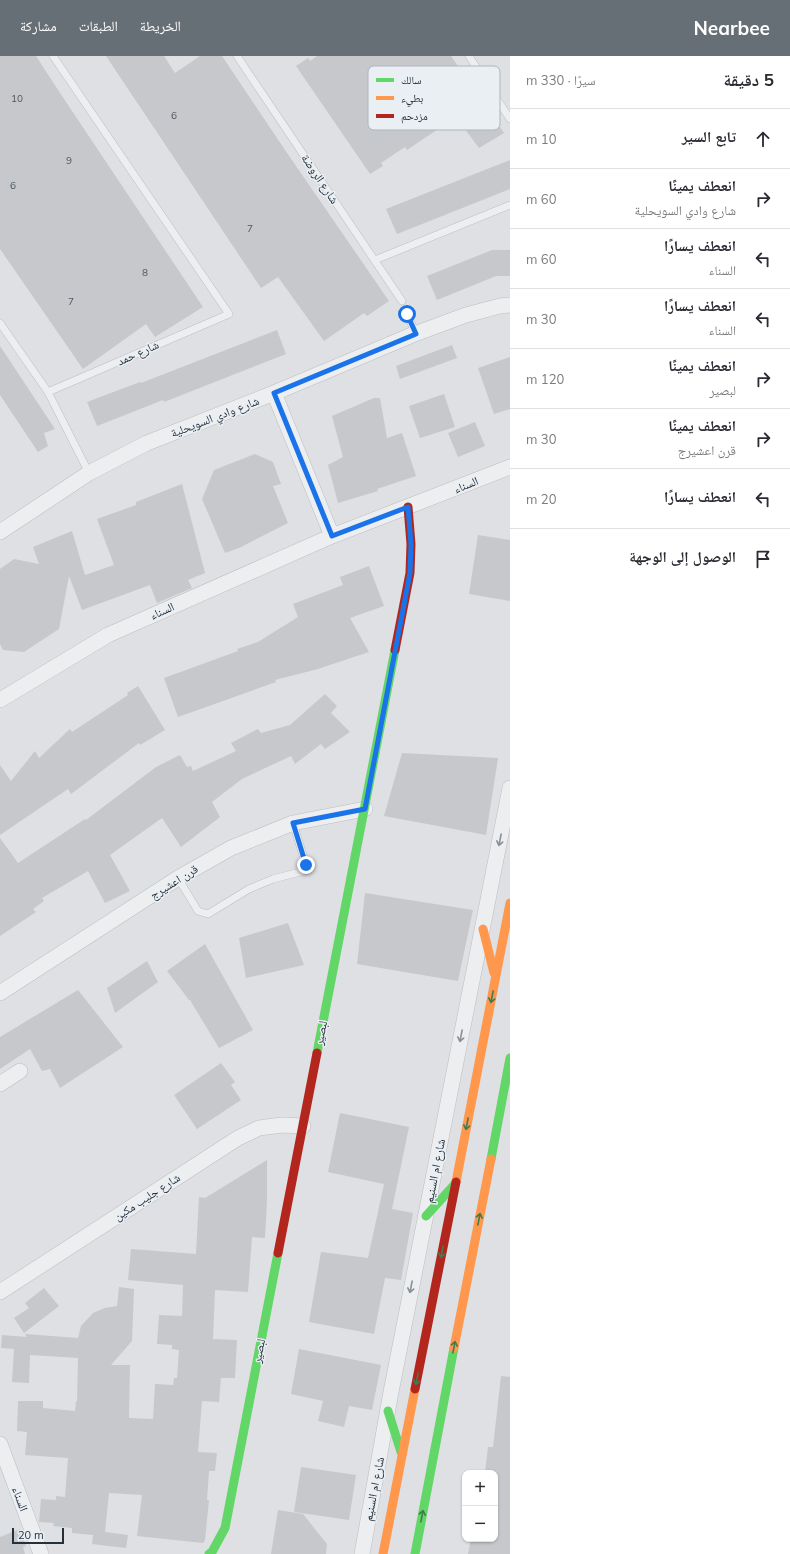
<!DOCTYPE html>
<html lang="ar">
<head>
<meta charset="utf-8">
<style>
  body { margin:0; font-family:Mulish,"Noto Naskh Arabic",sans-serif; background:#f2f2f3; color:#2b2b33; direction:rtl }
  .controls { position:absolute; right:12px; bottom:12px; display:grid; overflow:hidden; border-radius:8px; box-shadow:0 1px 3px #0004 }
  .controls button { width:36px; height:36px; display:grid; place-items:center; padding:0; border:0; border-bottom:1px solid #e1e1e2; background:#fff; color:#2b2b33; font:20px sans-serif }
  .scale { position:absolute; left:12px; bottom:10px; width:52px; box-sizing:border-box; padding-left:4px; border:2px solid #25303b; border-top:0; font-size:11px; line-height:14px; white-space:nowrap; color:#25303b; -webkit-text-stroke:3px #eaeff4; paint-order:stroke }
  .stop { position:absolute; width:12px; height:12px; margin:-9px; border:3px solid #1a73e8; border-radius:50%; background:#fff }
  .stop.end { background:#1a73e8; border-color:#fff; box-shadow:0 1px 4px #0008 }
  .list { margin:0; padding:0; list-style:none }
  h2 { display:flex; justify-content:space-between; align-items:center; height:52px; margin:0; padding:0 16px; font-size:17px }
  h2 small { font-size:13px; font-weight:400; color:#7c7c81 }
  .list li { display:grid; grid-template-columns:26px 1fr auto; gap:12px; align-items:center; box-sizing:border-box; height:60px; padding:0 16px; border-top:1px solid #e1e1e2 }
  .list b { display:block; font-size:15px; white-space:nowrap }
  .list p { margin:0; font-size:13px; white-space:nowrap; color:#7c7c81 }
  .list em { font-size:13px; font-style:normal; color:#7c7c81 }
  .icon { flex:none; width:22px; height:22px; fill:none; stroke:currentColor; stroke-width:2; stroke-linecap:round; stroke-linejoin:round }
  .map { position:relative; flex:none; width:510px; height:1498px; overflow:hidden; direction:ltr }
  header { display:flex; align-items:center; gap:24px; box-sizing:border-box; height:56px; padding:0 20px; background:#666e76; color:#fff }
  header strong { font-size:19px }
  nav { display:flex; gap:22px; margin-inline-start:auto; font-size:14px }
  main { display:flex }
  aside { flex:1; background:#fff }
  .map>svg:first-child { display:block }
  .building { fill:#c6c8cb }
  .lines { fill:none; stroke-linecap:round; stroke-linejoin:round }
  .lane-casing { stroke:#bcbec1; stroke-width:8 }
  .street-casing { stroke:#bcbec1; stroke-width:16 }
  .lane { stroke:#edeef0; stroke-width:7 }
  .street { stroke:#edeef0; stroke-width:15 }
  .fast { stroke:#63d668; stroke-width:9 }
  .slow { stroke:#ff974d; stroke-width:9 }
  .jam { stroke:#b3261e; stroke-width:9 }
  .oneway { stroke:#898f96 }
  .oneway2 { stroke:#417b4f }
  .route { stroke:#1a73e8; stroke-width:5 }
  .labels { text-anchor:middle; stroke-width:3; stroke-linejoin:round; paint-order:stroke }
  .number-label { font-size:10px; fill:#4e5760 }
  .street-label { font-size:12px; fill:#25303b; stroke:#eaeff4 }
  .key { fill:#eaeff4; stroke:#afb6bc; stroke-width:1 }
  .key-label { font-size:11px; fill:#25303b }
</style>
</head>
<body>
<header>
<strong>Nearbee</strong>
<nav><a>الخريطة</a><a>الطبقات</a><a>مشاركة</a></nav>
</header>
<main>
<aside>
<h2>5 دقيقة<small>سيرًا · 330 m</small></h2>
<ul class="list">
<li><svg class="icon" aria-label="ahead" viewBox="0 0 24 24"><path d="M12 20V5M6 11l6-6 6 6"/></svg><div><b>تابع السير</b></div><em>10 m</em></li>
<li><svg class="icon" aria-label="right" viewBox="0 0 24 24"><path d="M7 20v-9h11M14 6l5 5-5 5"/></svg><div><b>انعطف يمينًا</b><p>شارع وادي السويحلية</p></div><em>60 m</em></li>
<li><svg class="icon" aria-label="left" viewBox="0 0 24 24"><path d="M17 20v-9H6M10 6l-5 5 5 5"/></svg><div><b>انعطف يسارًا</b><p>السناء</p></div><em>60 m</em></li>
<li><svg class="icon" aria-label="left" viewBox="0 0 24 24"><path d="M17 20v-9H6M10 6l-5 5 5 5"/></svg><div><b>انعطف يسارًا</b><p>السناء</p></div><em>30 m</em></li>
<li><svg class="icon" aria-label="right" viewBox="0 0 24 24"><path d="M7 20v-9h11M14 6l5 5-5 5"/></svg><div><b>انعطف يمينًا</b><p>لبصير</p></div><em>120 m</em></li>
<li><svg class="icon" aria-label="right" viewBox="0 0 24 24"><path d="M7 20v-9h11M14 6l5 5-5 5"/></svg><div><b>انعطف يمينًا</b><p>قرن اعشيرج</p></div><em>30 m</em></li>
<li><svg class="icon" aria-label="left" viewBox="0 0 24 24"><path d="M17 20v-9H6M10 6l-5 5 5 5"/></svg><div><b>انعطف يسارًا</b></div><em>20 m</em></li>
<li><svg class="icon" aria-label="arrive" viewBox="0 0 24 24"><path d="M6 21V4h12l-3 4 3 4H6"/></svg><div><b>الوصول إلى الوجهة</b></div></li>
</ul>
</aside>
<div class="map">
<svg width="510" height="1498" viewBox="0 0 510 1498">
  <rect width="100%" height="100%" fill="#dee0e3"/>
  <path class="building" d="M0,0H36L60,37L203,251L155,281L146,268L83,313L0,193Z
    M106,0H164L175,17L200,0H222L285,94L389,245L367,260L364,257L324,285L278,221L261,232Z
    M317,0H451L504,77L479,92L456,61L407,94L405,91L381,107L383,110L370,118L296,10L308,2L310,5Z
    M510,104V133L397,178L386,153Z
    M492,194H510V220H496L437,244L427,220Z
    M277,274L286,298L164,346L163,344L97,370L87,346L140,326L141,327Z
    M452,289L457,302L400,323L396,310Z
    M0,290L55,373L44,377L48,390L38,396L0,339Z
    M510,301V353L494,358L478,312Z
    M444,338L455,371L420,382L409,350Z
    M374,342H380L387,382L402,377L416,420L377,433L378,435L338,447L328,409L343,401L332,360Z
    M475,366L485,390L458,401L448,377Z
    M255,398L273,406L281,428L273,430L288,467L239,492L225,497L202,443L214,414Z
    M182,428L205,517L188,524L192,532L157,547L150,529L82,554L69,520L59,573L24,596L3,594L0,588V513L14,503L39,508L33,491L72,475L85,519L114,509L97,463L136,449V446Z
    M478,479L510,484V545L469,538Z
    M369,510L384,550L350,562L369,596L318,613L275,624L276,626L178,661L164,622L238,595L237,593L258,586L298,561L293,548L343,529L340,521Z
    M138,630L165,674L140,689L139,687L71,738L68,733L0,779V709L11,725L35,695L39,702L70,673L72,676L128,639L127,637Z
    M325,638L337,650L331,657L350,676L325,693L321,688L295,708L291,700L242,723L212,746L220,761L181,791L162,762L110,799L130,835L105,847L88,815L42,842L44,845L33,853L36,856L0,880V782L18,807L85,763L86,764L156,711L180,699L187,711L191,710L193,715L236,695L231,687L258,673L261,677L290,669Z
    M402,697L498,702L486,779L384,760Z
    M365,837L473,854L458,925L357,908Z
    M288,867L304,909L246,922L239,882Z
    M205,888L253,974L219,992L190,944H189L167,915Z
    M147,905L158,926L115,957L107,932Z
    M78,934L123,991L60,1032L50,1013L42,1015L30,993L0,1013V981Z
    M221,1007L235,1026L231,1029L241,1044L197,1073L174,1039Z
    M340,1057L409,1071L392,1153L413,1157L401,1224L385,1222L374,1278L309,1266L321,1196L368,1202L384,1128L328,1116Z
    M267,1104V1145L265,1182L252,1181L248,1236L215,1234L213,1283L237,1284L235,1322H221L219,1346L202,1345L198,1396L217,1397L215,1415H209L207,1444H209L205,1484L203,1487L137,1480L142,1439L109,1437L105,1476L128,1479L126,1492L92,1488L93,1479L72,1477V1472L53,1470L54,1467L39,1466L41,1443L56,1444V1440L65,1441L68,1402L25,1399L27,1376L17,1375L18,1345H43V1352L75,1355L76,1345L77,1346L78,1302L30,1299L29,1327L12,1326L14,1293L1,1292L2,1279L27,1281L25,1278L78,1282L81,1270L93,1257L105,1252L117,1250L119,1231L134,1233L132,1285L111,1309H130L129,1362L153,1363L155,1328L173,1329L174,1322H177L179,1294L172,1293V1289L157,1288L159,1259L182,1260L183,1229L128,1224L131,1193L196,1198L199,1141L205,1142Z
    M44,1232L59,1250L24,1277L14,1262L29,1252L25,1247Z
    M299,1293L381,1309L372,1354L349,1350L344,1371L318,1365L323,1345L291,1338Z
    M501,1320L510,1321V1498H468L471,1483H495V1417H485L488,1391H493Z
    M301,1411L356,1419L349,1464L294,1456Z
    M278,1454L303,1458L327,1488L326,1498H271Z
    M20,1473L26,1490L23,1491L25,1498H0V1481Z"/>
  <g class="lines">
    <defs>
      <path id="lane" d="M237,0L402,245
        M469,0L510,63
        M375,204L510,149
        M407,258L416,278
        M0,267L48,336L89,417
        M48,336L229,258L53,0
        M178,822L198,855L208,858L249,833L273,823L304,815L306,809L293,767"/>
      <path id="street" d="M274,337L332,480
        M0,476L89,417L147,387L274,337L412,279L466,259L500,250L510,249
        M0,644L108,579L332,480L510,411
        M0,937L178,822L231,792L293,767L365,753
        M0,1028L20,1015
        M0,1236L238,1082L259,1072L282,1069L303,1070
        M0,1388L41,1498
        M362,1498L391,1336L510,732"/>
    </defs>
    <use href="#lane" class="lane-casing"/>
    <use href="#street" class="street-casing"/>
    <use href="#lane" class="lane"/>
    <use href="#street" class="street"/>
    <path class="fast" d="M317,997L395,594
      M491,1103L510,1002
      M426,1160L455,1128
      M388,1355L401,1396
      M209,1498L212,1496L225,1472L278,1197
      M415,1498L454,1292"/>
    <path class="slow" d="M483,873L494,917
      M456,1126L510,847
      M454,1292L491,1103
      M383,1498L415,1333"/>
    <path class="jam" d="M395,594L410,517L411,488L408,451
      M278,1197L317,997
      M415,1333L456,1126"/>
  </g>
  <defs><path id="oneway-shaft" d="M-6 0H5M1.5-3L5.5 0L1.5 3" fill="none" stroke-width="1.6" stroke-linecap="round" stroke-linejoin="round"/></defs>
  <g class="oneway">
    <use href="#oneway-shaft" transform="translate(500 784) rotate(101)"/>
    <use href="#oneway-shaft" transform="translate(461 980) rotate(101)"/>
    <use href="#oneway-shaft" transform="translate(411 1231) rotate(101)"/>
  </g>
  <g class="oneway2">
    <use href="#oneway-shaft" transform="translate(492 941) rotate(101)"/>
    <use href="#oneway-shaft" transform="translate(467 1068) rotate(101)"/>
    <use href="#oneway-shaft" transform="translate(479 1163) rotate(-79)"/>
    <use href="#oneway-shaft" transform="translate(442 1196) rotate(101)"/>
    <use href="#oneway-shaft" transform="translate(454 1291) rotate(-79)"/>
    <use href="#oneway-shaft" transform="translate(417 1323) rotate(101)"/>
    <use href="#oneway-shaft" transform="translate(422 1460) rotate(-79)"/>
  </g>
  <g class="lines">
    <path class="route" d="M306,809L293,767L365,753L410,517L411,488L408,451L332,480L274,337L416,278L407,258"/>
  </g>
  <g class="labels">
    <g class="number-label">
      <text x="17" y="46">10</text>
      <text x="174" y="63">6</text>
      <text x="69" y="108">9</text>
      <text x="13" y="133">6</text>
      <text x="250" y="176">7</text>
      <text x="145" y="220">8</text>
      <text x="71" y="249">7</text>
    </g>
    <g class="street-label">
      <text transform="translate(320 123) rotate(56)" y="4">شارع الروضة</text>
      <text transform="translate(138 297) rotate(-24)" y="4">شارع حمد</text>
      <text transform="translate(215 361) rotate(-21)" y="4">شارع وادي السويحلية</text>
      <text transform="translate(466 429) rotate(-22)" y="4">السناء</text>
      <text transform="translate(162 555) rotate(-24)" y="4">السناء</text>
      <text transform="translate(174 826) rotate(-32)" y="4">قرن اعشيرج</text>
      <text transform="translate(321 977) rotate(-79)" y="4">لبصير</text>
      <text transform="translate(435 1115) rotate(-79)" y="4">شارع ام السنيم</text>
      <text transform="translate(147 1141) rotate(-33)" y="4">شارع جليب مكين</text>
      <text transform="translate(259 1295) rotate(-79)" y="4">لبصير</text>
      <text transform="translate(374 1433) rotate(-79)" y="4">شارع ام السنيم</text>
      <text transform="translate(20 1443) rotate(70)" y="4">السناء</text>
    </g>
  </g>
  <rect x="368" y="10" width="132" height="64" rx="6" class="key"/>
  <rect x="376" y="22" width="18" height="4" fill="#63d668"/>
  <rect x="376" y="40" width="18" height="4" fill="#ff974d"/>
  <rect x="376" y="58" width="18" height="4" fill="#b3261e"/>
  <g class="key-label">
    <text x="401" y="28">سالك</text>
    <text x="401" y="46">بطيء</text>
    <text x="401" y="64">مزدحم</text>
  </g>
</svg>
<div class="controls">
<button>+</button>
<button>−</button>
</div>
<div class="scale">20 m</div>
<div class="stop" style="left:407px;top:258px"></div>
<div class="stop end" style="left:306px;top:809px"></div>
</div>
</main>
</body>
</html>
